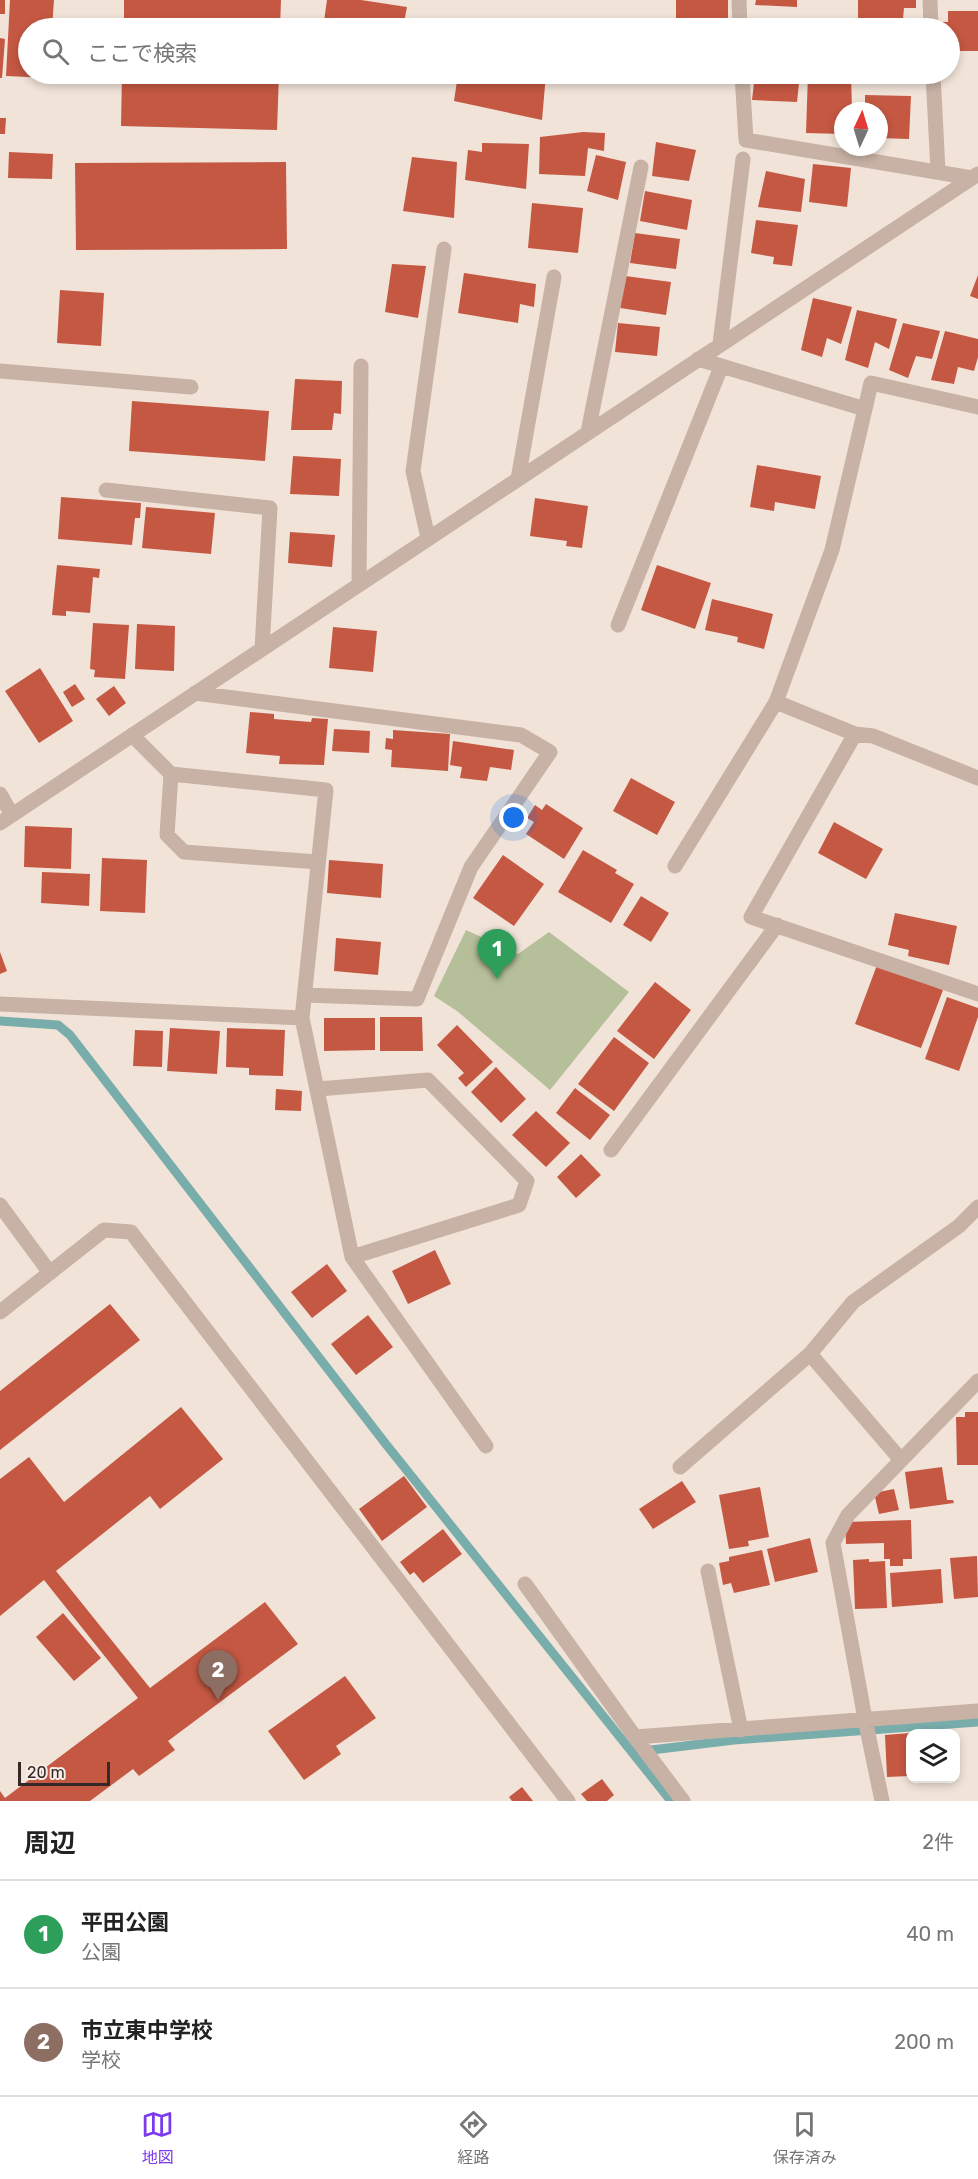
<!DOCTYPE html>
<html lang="ja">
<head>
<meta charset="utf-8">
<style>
  body { margin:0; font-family:Rubik,"Noto Sans JP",sans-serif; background:#f2f2f2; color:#222 }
  .controls { position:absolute; right:18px; bottom:18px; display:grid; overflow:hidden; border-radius:12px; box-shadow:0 3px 9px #0003 }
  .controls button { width:54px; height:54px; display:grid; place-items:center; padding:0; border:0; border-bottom:2px solid #e0e0e0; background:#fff; color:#222; font:30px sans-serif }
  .compass { position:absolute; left:834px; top:102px; width:54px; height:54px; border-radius:50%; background:#fff; box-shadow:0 3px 9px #0003; rotate:4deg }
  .scale { position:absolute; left:18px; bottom:15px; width:92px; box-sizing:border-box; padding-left:6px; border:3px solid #342926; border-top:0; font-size:16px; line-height:21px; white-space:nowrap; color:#342926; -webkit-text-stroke:4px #f9eee5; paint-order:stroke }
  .you { position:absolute; left:514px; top:818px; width:21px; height:21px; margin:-15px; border:4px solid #fff; border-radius:50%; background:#1a73e8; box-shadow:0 0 0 9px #1a73e833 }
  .badge { display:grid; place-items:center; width:39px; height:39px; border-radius:50%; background:#7c3aed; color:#fff; font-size:20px; font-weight:700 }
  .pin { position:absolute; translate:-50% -50px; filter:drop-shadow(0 2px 3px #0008) }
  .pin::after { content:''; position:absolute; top:32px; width:21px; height:18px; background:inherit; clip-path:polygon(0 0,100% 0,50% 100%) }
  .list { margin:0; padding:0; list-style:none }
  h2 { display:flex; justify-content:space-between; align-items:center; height:78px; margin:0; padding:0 24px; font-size:26px }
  h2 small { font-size:20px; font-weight:400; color:#767676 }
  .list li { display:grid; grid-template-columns:39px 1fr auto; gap:18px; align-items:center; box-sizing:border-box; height:108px; padding:0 24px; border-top:2px solid #e0e0e0 }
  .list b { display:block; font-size:22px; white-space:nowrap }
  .list p { margin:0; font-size:20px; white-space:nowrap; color:#767676 }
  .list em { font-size:20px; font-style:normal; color:#767676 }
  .icon { flex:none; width:33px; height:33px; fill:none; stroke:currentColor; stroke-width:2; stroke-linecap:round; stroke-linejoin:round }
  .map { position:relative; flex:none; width:978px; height:1801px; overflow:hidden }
  .search { position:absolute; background:#fff; box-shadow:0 3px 9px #0003; left:18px; right:18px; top:18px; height:66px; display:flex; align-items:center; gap:15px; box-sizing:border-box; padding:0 21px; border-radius:33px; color:#767676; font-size:22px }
  .sheet { height:294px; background:#fff }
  nav { display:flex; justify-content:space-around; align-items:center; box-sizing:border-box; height:84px; border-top:2px solid #e0e0e0; background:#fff; font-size:16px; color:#767676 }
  nav a { display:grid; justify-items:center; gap:3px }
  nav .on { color:#7c3aed }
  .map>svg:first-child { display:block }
  .green { fill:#b5bf99 }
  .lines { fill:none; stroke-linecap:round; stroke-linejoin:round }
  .stream { stroke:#78adab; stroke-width:9 }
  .building { fill:#c45843 }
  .minor { stroke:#c8b2a5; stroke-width:15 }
</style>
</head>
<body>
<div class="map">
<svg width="978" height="1801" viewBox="0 0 978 1801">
  <rect width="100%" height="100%" fill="#f1e3d8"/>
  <path class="green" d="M466,930L518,954L549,932L629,992L550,1090L457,1011L434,996Z"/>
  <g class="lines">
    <path class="stream" d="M0,1021L58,1025L70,1035L385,1443L671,1801
      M643,1751L734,1740L978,1722"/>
  </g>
  <path class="building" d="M0,0H5V14H0Z
    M10,0H54L52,28H28V74H50V78L6,76Z
    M124,0H281L280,28H124Z
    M327,0H361L407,7L403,28H323Z
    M676,0H728V28H676Z
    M756,0H797V7L755,5Z
    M858,0H916V8H904L903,19L858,18Z
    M948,11H978V51H950V28H940V22H948Z
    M0,38L5,39L2,78H0Z
    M122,74H279L277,130L121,126Z
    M458,74H546L542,120L454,101Z
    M755,74H800L797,102L752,100Z
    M808,74H851L852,111H843V134L806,133Z
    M865,95L911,96L909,139L879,138V111H865Z
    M0,118H6L5,134H0Z
    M583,132L605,133L604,151L588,148L585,176L539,174L540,137Z
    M656,142L696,150L689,181L652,176Z
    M482,143L529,144L526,189L465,180L468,150L482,152Z
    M9,152L53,154L52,179L8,178Z
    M596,155L626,162L618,200L587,191Z
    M412,157L457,162L454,218L403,211Z
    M286,162L287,249L76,250L75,163Z
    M813,164L851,168L847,207L809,202Z
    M766,171L805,179L801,212L758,207Z
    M645,191L692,200L687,230L640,221Z
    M532,203L583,208L578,253L528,248Z
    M756,220L798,225L792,266L773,264L774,257L751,253Z
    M635,233L680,239L676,269L630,263Z
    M392,264L426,266L418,318L385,312Z
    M464,273L536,284L534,307L520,304L518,323L458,313Z
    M978,275V299L970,296Z
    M625,276L671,282L666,315L620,308Z
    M60,290L104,293L101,346L57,343Z
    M813,298L852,307L841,344L827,338L822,357L801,350Z
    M857,310L897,319L889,349L875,342L868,368L845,360Z
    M618,323L660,327L657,356L615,352Z
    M903,323L940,331L932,359L916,356L908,378L889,370Z
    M945,331L978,339V357L974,371L958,367L954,384L931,380Z
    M295,379L342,381L341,414L334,413L332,430H291Z
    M132,401L269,411L265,461L129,451Z
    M293,456L341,459L339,496L290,494Z
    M757,465L821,476L815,509L775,502L774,511L750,507Z
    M61,497L141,503L140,518H135L132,545L58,539Z
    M535,498L588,506L582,548L566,546L567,541L530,536Z
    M146,507L215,513L211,554L142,548Z
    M290,532L335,535L332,567L288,563Z
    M57,565L100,569L99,578L93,577L90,613L66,611V616L52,615Z
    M657,565L711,583L695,629L641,610Z
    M712,599L773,614L764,649L737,642L738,637L705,630Z
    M93,623L129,625L125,679L94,677L95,670L90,669Z
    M137,624L175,626L174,671L135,669Z
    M333,627L377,631L373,672L329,668Z
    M40,668L73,721L39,743L5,691Z
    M75,684L85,699L72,707L63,692Z
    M114,686L126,703L109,716L96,699Z
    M250,712L274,714V719L311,722L312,718L328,719L324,765L279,764L280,756L246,753Z
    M334,729L370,731L369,753L332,751Z
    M393,730L450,734L448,771L391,767L392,750L385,749L386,738L393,739Z
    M453,741L514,750L511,770L490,767L487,781L460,778L462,767L450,765Z
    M631,778L675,802L657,835L613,811Z
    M546,804L583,828L564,859L526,834L534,822L527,818L535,805L542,810Z
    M834,822L883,849L866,879L818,853Z
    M25,826L72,828L71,869L24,867Z
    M583,850L617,870L615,873L634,884L611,923L558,892Z
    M503,855L544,884L514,926L473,898Z
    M102,858L147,860L145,913L100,911Z
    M329,860L383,864L381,898L327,893Z
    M42,872L90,874L89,906L41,903Z
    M641,896L669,913L651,942L623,925Z
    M895,913L957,926L949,965L908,956L909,950L888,945Z
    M336,938L381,942L378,975L334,971Z
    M0,952L7,971L0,974Z
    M877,965L943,990L921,1048L855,1024Z
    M655,982L691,1010L654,1059L617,1031Z
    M947,997L978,1008V1017L959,1071L925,1059Z
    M380,1017H422L423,1051H380Z
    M324,1018H375V1050L324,1051Z
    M457,1025L493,1062L466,1087L458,1078L464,1073L437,1045Z
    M170,1028L220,1031L217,1074L167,1071Z
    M227,1028L285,1030L283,1076L249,1075V1068L226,1067Z
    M135,1030L163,1031L162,1067L133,1066Z
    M614,1037L649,1063L614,1111L578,1084Z
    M496,1067L526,1099L501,1123L471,1092Z
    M575,1088L610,1115L590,1140L556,1113Z
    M276,1089L302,1091L301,1111L275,1110Z
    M536,1111L570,1143L546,1167L512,1135Z
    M581,1154L601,1175L576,1198L557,1177Z
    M435,1250L451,1284L408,1304L392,1271Z
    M327,1264L347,1291L312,1318L291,1292Z
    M110,1304L140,1340L0,1450V1391Z
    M368,1315L393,1347L356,1375L331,1344Z
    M181,1407L223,1459L160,1509L150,1496L56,1571L150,1688L265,1602L298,1644L168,1741L175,1750L139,1776L133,1769L90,1801H0V1791L5,1798L138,1698L44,1580L0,1616V1479L29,1457L64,1502Z
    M965,1412H978V1465H957L956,1417H965Z
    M942,1467L947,1500H953L954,1503L910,1509L905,1472Z
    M404,1476L427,1507L382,1541L359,1509Z
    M682,1481L696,1502L653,1529L639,1509Z
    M760,1487L769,1537L748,1541L749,1546L729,1549L719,1495Z
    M894,1489L899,1510L879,1514L874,1493Z
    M911,1520L912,1559H903V1566H890V1559H884V1543L846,1544L845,1522Z
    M443,1529L462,1554L423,1583L414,1572L410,1575L400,1562Z
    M810,1538L818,1572L775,1582L767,1549Z
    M762,1550L770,1585L734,1593L731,1583L723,1585L719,1563L729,1561V1557Z
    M977,1556L978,1597L954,1599L950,1558Z
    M869,1559V1562L885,1561L887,1608L855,1609L853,1560Z
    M941,1569L943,1603L892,1607L890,1573Z
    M63,1613L101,1658L74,1681L36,1637Z
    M345,1676L376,1718L336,1746L341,1754L304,1780L268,1731Z
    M910,1733V1776L887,1777L885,1735Z
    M602,1779L614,1795L607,1801H587L581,1794Z
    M522,1787L533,1801H512L509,1797Z"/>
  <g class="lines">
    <path class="minor" d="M739,0L740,28
      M930,0L931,28
      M742,74L746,140L972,178
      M933,74L938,171
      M720,344L743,159
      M698,359L865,409L832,550L776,702L855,734L751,917L978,994
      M0,371L191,387
      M865,409L871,383L978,407
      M588,432L641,167
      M518,479L554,277
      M106,490L270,508L262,649
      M428,538L413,471L444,249
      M359,585L361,366
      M618,625L721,367
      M195,693L521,735L550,752L471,867L417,999L305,995
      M855,734L873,736L978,778
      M132,735L171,774L326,790L302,1018L352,1257L486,1446
      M171,774L167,835L184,852L318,862
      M0,794L12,815
      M0,823L978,174
      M675,866L776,702
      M0,1004L302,1018
      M318,1089L428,1080L527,1181L519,1205L352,1257
      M611,1150L777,925
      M0,1205L50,1273
      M0,1312L104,1230L131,1232L568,1801
      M810,1354L901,1460
      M680,1467L810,1354L853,1302L959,1226L978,1207
      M708,1571L741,1730
      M525,1584L635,1737L978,1711
      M635,1737L683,1801
      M882,1801L865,1719L833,1543L848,1515L978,1381"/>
  </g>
</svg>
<div class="controls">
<button><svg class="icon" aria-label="layers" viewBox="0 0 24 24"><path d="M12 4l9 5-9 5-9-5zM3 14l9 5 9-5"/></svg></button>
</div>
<svg class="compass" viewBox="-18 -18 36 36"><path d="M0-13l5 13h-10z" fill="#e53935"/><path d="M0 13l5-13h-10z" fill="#767676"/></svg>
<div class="scale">20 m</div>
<div class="you"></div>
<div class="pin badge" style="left:497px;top:979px;background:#2e9e5b">1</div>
<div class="pin badge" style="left:218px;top:1700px;background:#8d6e63">2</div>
<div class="search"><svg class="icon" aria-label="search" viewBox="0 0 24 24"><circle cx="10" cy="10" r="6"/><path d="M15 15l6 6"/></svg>ここで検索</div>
</div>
<section class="sheet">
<h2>周辺<small>2件</small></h2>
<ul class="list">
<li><span class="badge" style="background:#2e9e5b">1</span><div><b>平田公園</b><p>公園</p></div><em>40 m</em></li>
<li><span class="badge" style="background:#8d6e63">2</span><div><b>市立東中学校</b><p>学校</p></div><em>200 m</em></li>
</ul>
</section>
<nav>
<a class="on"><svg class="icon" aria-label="map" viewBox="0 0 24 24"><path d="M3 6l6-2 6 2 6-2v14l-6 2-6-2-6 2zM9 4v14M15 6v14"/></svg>地図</a>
<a><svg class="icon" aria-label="directions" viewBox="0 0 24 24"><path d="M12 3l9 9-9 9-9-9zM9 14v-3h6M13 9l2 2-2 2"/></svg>経路</a>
<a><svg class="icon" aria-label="saved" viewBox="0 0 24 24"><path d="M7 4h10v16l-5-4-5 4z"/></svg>保存済み</a>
</nav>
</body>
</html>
